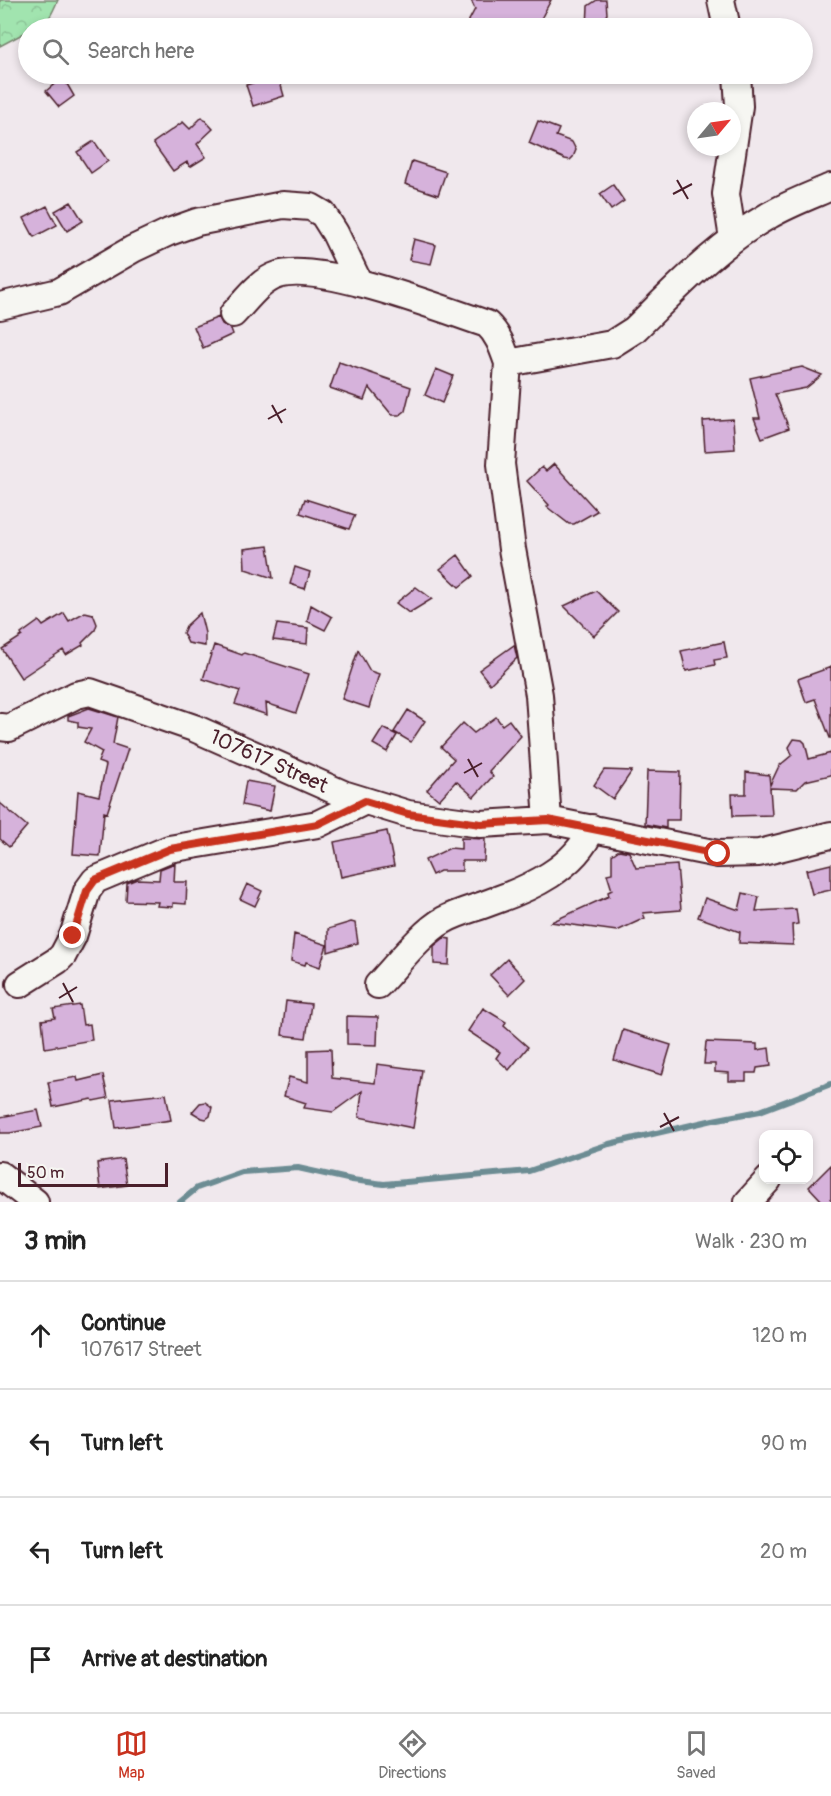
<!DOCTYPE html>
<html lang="en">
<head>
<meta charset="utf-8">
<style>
  body { margin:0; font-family:Pangolin,sans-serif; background:#f2f2f2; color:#222 }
  .controls { position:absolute; right:18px; bottom:18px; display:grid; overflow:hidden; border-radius:12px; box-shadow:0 3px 9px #0003 }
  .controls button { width:54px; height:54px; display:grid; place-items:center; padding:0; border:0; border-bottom:2px solid #e0e0e0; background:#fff; color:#222; font:30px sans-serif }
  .compass { position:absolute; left:687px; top:102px; width:54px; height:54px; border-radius:50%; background:#fff; box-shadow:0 3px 9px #0003; rotate:61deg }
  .scale { position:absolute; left:18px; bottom:15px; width:150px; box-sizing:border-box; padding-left:6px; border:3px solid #4a1f2b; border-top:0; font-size:16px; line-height:21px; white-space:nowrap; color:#4a1f2b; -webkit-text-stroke:4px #f6f6f2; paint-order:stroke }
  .stop { position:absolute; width:18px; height:18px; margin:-14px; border:4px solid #c8321e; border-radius:50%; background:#fff }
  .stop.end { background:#c8321e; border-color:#fff; box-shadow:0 2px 6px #0008 }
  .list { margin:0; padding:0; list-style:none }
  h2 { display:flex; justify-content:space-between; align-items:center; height:78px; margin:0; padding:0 24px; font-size:26px }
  h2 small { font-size:20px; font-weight:400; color:#767676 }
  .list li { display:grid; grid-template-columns:39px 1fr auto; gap:18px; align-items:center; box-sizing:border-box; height:108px; padding:0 24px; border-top:2px solid #e0e0e0 }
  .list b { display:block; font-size:22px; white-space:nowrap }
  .list p { margin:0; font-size:20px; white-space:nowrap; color:#767676 }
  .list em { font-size:20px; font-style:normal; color:#767676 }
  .icon { flex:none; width:33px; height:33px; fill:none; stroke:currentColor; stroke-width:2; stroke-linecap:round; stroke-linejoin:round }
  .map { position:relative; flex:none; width:831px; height:1202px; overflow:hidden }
  .search { position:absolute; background:#fff; box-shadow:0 3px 9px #0003; left:18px; right:18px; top:18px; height:66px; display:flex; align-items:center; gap:15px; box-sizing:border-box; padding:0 21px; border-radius:33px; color:#767676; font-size:22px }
  .sheet { height:510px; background:#fff }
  nav { display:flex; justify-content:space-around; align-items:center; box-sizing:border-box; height:84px; border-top:2px solid #e0e0e0; background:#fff; font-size:16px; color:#767676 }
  nav a { display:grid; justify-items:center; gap:3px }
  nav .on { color:#c8321e }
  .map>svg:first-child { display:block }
  .forest { fill:url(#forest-crowns); stroke:#76826d; stroke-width:1.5 }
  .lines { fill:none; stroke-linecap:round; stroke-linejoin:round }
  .stream { stroke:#6c8c93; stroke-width:6 }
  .building { fill:#d6b2db; stroke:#4a1f2b; stroke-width:1.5 }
  .minor-casing { stroke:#4a1f2b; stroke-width:30 }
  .minor { stroke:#f6f6f2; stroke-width:26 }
  .route { stroke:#c8321e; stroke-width:8 }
  .ticks { fill:none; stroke:#4a1f2b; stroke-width:2 }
  .labels { text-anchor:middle; stroke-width:6; stroke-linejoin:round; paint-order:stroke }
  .street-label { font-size:21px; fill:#4a1f2b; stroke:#f6f6f2 }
</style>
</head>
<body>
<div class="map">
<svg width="831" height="1202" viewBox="0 0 831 1202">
  <defs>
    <pattern id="forest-crowns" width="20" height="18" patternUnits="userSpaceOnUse" patternTransform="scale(1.5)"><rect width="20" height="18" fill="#a1e4af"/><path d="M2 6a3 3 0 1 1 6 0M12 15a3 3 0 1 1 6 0" fill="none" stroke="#8cc397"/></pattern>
  </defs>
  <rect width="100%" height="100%" fill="#f0e8ed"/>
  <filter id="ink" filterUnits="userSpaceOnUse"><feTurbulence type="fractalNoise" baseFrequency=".0167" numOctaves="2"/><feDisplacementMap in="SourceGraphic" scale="12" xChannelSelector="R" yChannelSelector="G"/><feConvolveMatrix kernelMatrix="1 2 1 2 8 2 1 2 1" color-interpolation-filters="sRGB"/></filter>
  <g filter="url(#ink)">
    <path class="forest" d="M0,0H58C51,15 48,28 28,28V31L0,46Z"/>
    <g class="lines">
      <path class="stream" d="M180,1202L197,1188L242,1172L298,1168L352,1180L384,1184L529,1171L609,1144L713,1120L760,1111L831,1084"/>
    </g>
    <path class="building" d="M471,0H551L536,28H465L475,9Z
      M597,0H606L607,14L598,28H587L588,6Z
      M278,75L284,96L253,106L246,85Z
      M63,77L74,96L59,107L46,91Z
      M202,117L213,129L197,144L206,157L190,167L187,162L173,171L153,143L183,122L190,129Z
      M538,121L559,129L556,136L572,142L576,150L573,157L570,160L565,159L529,143Z
      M94,141L108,161L91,173L77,152Z
      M412,161L446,172L438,195L405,184Z
      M613,185L624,201L611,210L600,194Z
      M71,202L83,221L67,231L55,211Z
      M47,206L57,225L34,237L24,218Z
      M414,239L436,245L431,264L409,260Z
      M219,317L222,324L231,329L233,334L203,348L194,327Z
      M339,362L411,387L405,411L400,415H392L369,387L364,400L330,388Z
      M802,367L822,375L806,388L775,394L789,428L762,438L754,418H760L750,378Z
      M436,369L453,376L442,403L425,395Z
      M733,419L735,449L705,451L703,421Z
      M554,464L597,511L574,524H569L547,507L549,505L527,481L542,467L546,471Z
      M305,499L355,515L349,529L300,513Z
      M268,546L273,578L245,569L244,549Z
      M458,555L473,576L459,587L440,569Z
      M295,567L310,572L305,589L290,584Z
      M416,587L432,599L409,613L396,603Z
      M596,591L618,612L594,636L564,606Z
      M311,605L332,617L325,630L307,621Z
      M85,612L93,614L97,624L95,630L82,643L83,645L66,655L63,650L21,678L2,649L22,636L21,634L39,621L43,626L64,613L69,621Z
      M200,613L205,633V646L188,643L183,633L186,626Z
      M277,624L308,628L307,644L273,640Z
      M724,642L727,658L714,660L715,665L686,671L681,651Z
      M214,645L242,655L244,653L309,674L296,713L266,703L267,715L235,704L240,691L203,679Z
      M514,645L517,658L490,684L479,670Z
      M358,650L370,671L379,674L369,708L342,699Z
      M831,667V738H830L815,699L806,702L798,679Z
      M89,708L118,717L113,744L128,749L107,813L104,812L100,856L73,854L78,791L99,796L106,765L98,762L102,752L84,742L91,729L78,727V722L68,720V716Z
      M408,710L425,721L411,742L394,732Z
      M496,717L502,725L509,720L521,736L489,771L493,776L474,797L456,781L439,800L427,790L454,759L441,747L463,723L474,733Z
      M383,728L397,735L387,752L373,744Z
      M794,739L802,740L805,743L809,759L831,753V775L805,781L797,789L770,788L772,815L733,816L732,794H746V772L769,775L770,785L779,766L792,755L789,747Z
      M604,770L632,771L613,799L594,785Z
      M647,771L680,772L679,820H666V828L645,824Z
      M246,781L275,786L270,811L242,805Z
      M0,803L27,826L9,847L0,839Z
      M387,831L394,866L341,877L334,842Z
      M461,838L485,839L484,861H462V871H440L432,875L425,860L450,848L461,849Z
      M619,850L629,852L636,868L677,865L681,910L643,913L645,918L617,931L551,922L609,896L608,892L612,890L607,874L612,873V855Z
      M175,863L174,882H187L186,904L173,903V907L157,906L158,902L126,901L127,883L137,879L159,880L160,869Z
      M831,864V890L812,894L806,870Z
      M247,884L262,891L255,906L240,899Z
      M743,893L759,897L756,911L796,909L798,924L792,925L793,945L739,943L740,932L698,917L705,898L739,910Z
      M351,922L355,923L358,943L328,952V929Z
      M294,934L327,945L320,967L306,962L305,965L291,961Z
      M444,938L450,939L449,965L434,964V946Z
      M507,959L525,979L509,995L490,975Z
      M286,1001L311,1004L306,1038L282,1035Z
      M80,1005L83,1025L90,1024L92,1040L45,1048L42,1020L55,1018L53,1009Z
      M483,1008L506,1022L504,1026L528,1047L509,1070L496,1058L500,1052L468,1031Z
      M347,1016L378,1017L377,1045L347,1044Z
      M623,1030L671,1045L662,1075L614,1060Z
      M706,1042L757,1044V1050L769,1048L771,1066L757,1068L756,1073H746V1081H729V1073L715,1072V1064H704Z
      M331,1049L332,1078L375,1083L377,1064L422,1070L413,1128L359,1117L362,1091L333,1112L304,1108L306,1103L284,1096L289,1077L308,1082V1050Z
      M103,1075L108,1098L93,1101L92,1099L53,1107L48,1082L77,1077L78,1081Z
      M166,1094L171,1120L116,1128L112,1100Z
      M205,1102L212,1107L210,1116L206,1119L202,1118L192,1112L200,1103Z
      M38,1110L42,1127L10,1133H0V1117Z
      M123,1159L127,1185L100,1189L97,1163Z
      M831,1165V1202H823L809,1187Z"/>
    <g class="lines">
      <defs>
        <path id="minor" d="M721,0L727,28
          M733,239L726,194L739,106L737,74
          M0,306L59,292L133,249L169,232L197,222L283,205L311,207L323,214L335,233L359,283
          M233,314C246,301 259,281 278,275C320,262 442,309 487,324C499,335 503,349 508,363
          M0,727L9,728L76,695L90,692L194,728L343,794L408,814L481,824L548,820L718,854L759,853L831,835
          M548,820L539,695L512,549L501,464L508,363L612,344L634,330C676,289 717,245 768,216C788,204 810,196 831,187
          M20,984L58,960L63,955L73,936L87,891L95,880L169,849L318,824L365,801
          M378,985C396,966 422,932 444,920C458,912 476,908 491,902C531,888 575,868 592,828
          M0,1175L35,1202
          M748,1202L768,1180"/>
      </defs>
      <use href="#minor" class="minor-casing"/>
      <use href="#minor" class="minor"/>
    </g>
  </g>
  <g class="lines" filter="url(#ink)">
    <path class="route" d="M73,936L87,891L95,880L170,849L318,824L365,801L408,814L481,824L548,820L718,854"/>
  </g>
  <path class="ticks" d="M677,180L688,199M673,194L692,184M272,405L282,423M268,419L286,409M468,759L478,777M464,773L482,763M63,983L73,1002M59,998L77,987M664,1113L674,1131M660,1127L679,1117"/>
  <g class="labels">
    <g class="street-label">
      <text transform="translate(269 761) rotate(24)" y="7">107617 Street</text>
    </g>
  </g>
</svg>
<div class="controls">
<button><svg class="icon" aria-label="locate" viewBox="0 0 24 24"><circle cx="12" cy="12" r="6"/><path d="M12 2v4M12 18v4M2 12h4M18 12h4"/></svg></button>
</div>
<svg class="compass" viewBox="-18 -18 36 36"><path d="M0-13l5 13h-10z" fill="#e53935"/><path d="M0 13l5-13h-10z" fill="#767676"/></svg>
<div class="scale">50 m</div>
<div class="stop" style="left:718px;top:854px"></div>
<div class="stop end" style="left:73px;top:936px"></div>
<div class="search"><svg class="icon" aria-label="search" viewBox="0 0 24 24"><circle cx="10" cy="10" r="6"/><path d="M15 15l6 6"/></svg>Search here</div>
</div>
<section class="sheet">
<h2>3 min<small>Walk · 230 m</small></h2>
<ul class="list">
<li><svg class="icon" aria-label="ahead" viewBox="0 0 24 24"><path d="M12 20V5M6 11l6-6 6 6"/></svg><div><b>Continue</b><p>107617 Street</p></div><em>120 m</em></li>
<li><svg class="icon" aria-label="left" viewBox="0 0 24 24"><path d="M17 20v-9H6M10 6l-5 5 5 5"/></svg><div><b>Turn left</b></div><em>90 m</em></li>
<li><svg class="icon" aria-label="left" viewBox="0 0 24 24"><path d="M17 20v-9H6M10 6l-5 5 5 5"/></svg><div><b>Turn left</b></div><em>20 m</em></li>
<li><svg class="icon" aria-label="arrive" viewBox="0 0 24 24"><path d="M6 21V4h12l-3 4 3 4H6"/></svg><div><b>Arrive at destination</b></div></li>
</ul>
</section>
<nav>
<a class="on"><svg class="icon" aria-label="map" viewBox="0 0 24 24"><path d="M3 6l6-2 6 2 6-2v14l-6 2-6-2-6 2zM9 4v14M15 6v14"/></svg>Map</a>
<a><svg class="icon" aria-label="directions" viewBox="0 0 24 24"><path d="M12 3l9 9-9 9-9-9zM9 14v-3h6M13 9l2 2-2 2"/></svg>Directions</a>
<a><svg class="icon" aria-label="saved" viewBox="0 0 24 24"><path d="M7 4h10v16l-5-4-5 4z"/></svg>Saved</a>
</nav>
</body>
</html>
